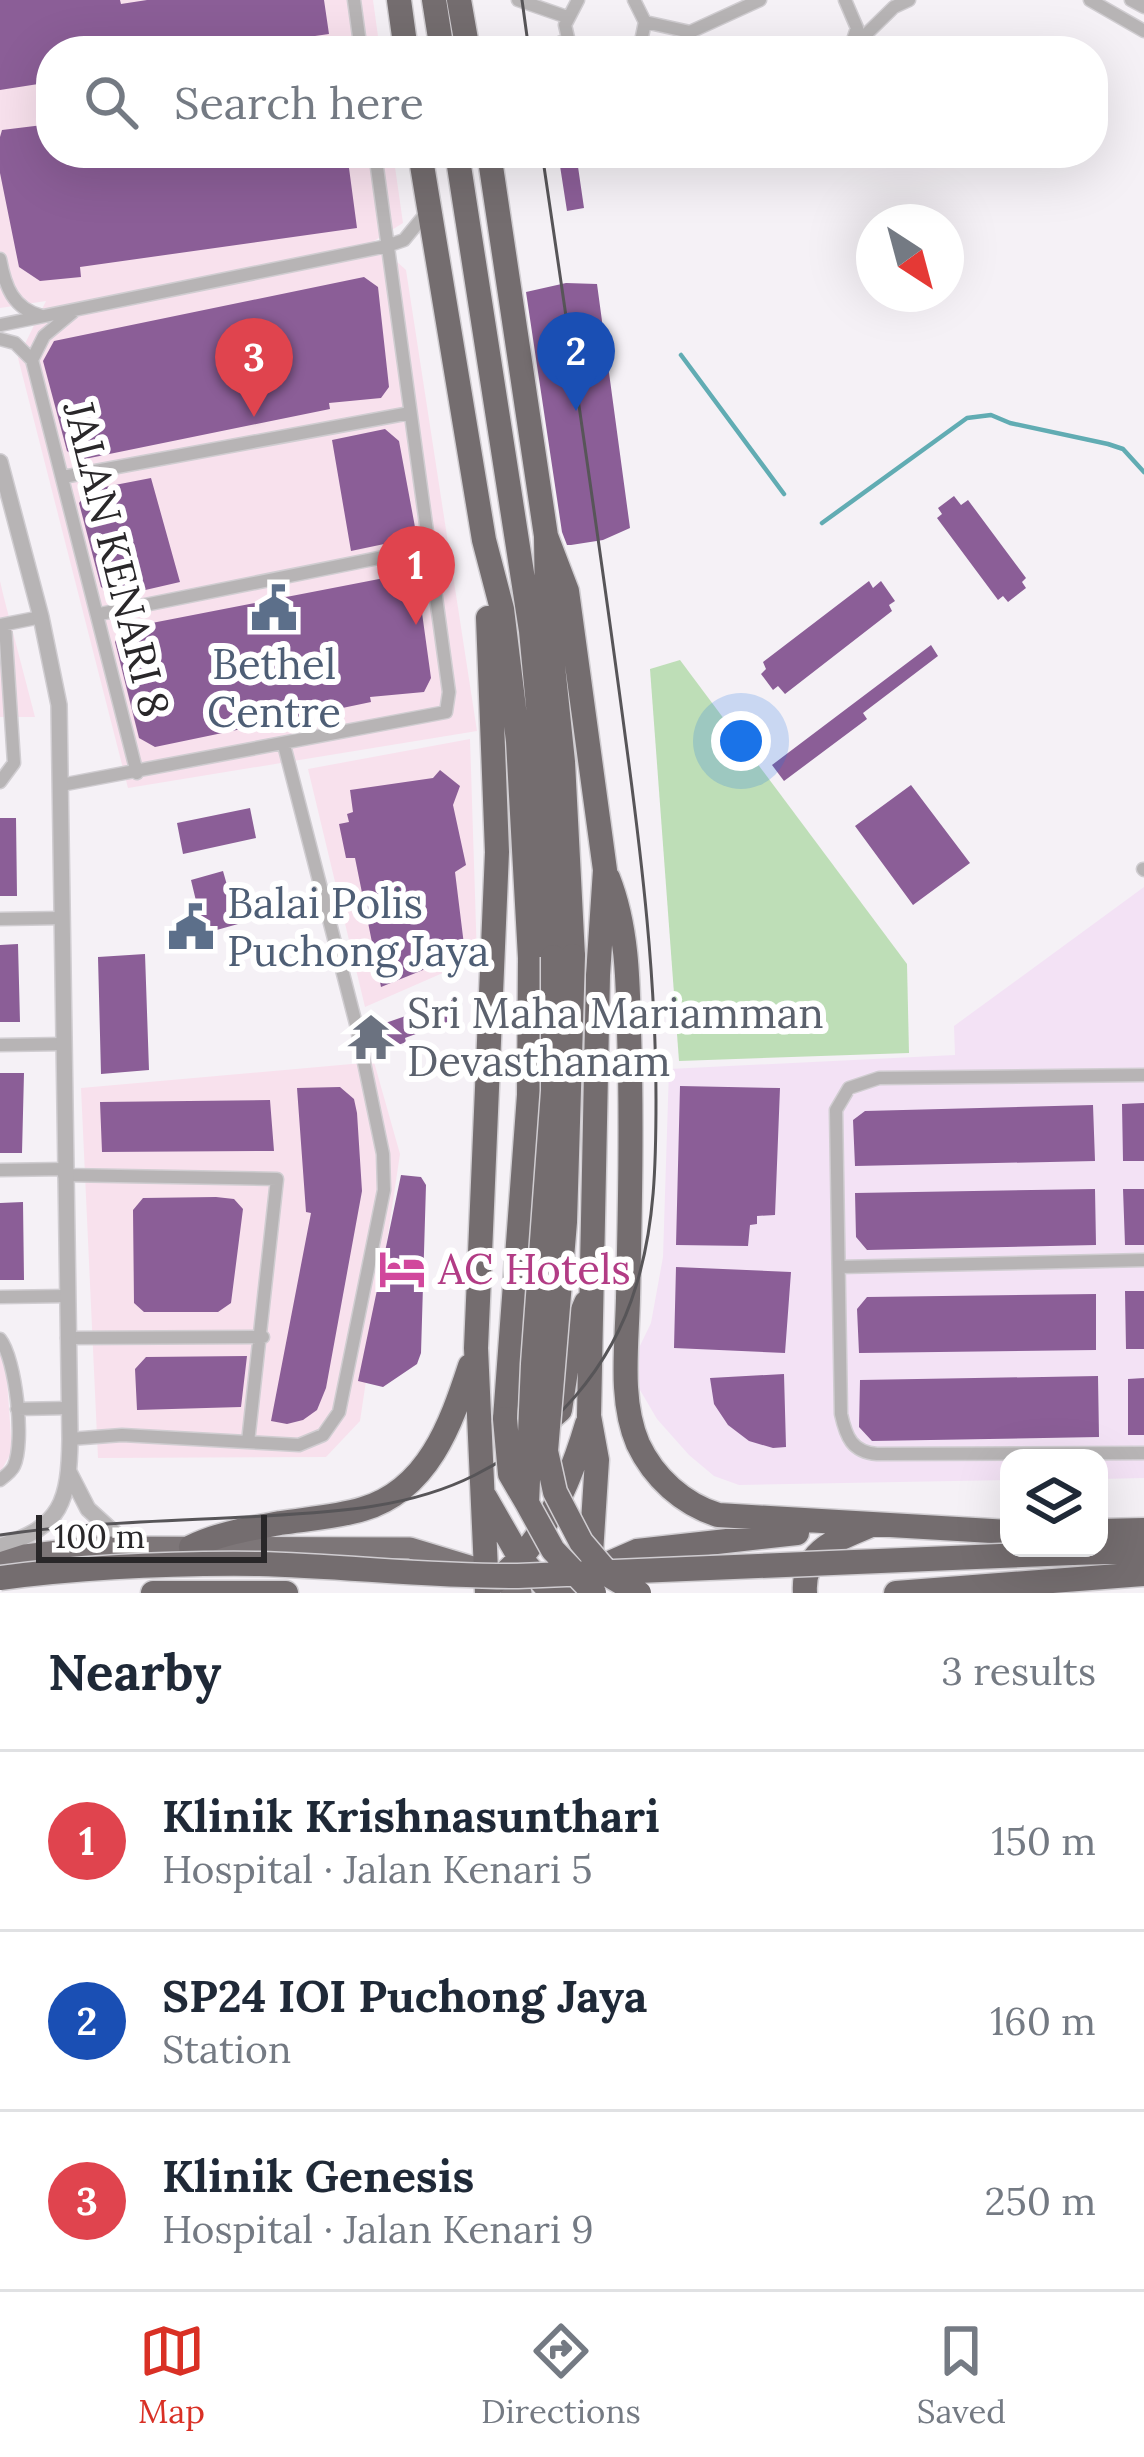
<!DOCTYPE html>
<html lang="en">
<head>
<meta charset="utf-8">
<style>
  body { margin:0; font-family:Lora,serif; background:#f6f6f7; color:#1f2937 }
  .controls { position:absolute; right:36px; bottom:36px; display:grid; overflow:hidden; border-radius:24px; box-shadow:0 12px 48px #0002 }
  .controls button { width:108px; height:108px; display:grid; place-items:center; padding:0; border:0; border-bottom:3px solid #e0e1e3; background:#fff; color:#1f2937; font:60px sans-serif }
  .compass { position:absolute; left:856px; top:204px; width:108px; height:108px; border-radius:50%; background:#fff; box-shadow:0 12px 48px #0002; rotate:144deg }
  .scale { position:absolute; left:36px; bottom:30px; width:231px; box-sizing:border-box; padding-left:12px; border:6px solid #292729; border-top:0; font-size:33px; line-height:42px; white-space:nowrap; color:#292729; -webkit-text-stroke:9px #fff; paint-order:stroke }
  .you { position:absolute; left:741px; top:741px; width:42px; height:42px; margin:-30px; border:9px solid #fff; border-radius:50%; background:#1a73e8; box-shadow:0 0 0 18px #1a73e833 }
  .badge { display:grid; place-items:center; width:78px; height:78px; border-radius:50%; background:#d93025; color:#fff; font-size:39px; font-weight:700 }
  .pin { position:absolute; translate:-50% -99px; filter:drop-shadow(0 3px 6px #0008) }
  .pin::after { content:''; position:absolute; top:63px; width:42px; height:36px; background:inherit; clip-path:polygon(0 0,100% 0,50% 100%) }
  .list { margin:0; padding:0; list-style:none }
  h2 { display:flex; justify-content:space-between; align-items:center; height:156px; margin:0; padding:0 48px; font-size:51px }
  h2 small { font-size:39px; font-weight:400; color:#747a83 }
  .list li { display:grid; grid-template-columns:78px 1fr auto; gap:36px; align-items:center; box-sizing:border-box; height:180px; padding:0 48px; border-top:3px solid #e0e1e3 }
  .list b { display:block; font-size:45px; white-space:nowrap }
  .list p { margin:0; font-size:39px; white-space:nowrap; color:#747a83 }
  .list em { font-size:39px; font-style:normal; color:#747a83 }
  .icon { flex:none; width:66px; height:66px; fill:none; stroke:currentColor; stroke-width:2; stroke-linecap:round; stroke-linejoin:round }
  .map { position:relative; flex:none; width:1144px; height:1593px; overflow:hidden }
  .search { position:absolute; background:#fff; box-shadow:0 12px 48px #0002; left:36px; right:36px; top:36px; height:132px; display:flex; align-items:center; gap:30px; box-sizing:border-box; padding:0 42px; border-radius:48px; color:#747a83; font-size:45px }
  .sheet { height:696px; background:#fff }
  nav { display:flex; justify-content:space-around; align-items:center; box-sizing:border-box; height:168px; border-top:3px solid #e0e1e3; background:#fff; font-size:33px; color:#747a83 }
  nav a { display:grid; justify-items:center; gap:6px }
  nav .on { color:#d93025 }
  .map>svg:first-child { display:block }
  .commercial { fill:#f8e1ed }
  .industrial { fill:#f3e2f5 }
  .green { fill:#bedeb7 }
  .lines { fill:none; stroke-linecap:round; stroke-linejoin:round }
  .stream { stroke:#61acb3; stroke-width:4.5 }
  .building { fill:#8b5e97 }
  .minor-casing { stroke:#d0cdd1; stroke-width:15 }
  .tertiary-casing { stroke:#d0cdd1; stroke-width:18 }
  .trunk-casing { stroke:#d0cdd1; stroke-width:24 }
  .motorway-casing { stroke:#d0cdd1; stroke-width:27 }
  .minor { stroke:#b7b4b5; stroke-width:12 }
  .tertiary { stroke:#b7b4b5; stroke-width:15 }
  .trunk { stroke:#7d7678; stroke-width:21 }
  .motorway { stroke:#746d6f; stroke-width:24 }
  .tram { stroke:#575558; stroke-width:3 }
  .motorway-bridge-casing { stroke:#d0cdd1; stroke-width:27; stroke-linecap:butt }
  .motorway-bridge { stroke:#746d6f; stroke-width:24 }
  .labels { text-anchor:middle; stroke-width:12; stroke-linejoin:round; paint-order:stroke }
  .street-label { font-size:42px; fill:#292729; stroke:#fff }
  .service-label { font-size:42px; fill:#4e5e75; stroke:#fff }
  .worship-label { font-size:42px; fill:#5b616d; stroke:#fff; text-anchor:start }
  .hotel-label { font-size:42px; fill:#b23c85; stroke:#fff; text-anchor:start }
</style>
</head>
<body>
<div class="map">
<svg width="1144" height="1593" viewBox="0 0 1144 1593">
  <rect width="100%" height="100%" fill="#f5f1f6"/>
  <path class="commercial" d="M0,0H373L380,51H51V153H393L403,223L374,241L406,270L477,731L128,788L18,358L46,301L0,308Z
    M0,581L4,598L35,717H0Z
    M470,739L477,958L365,1007L308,769Z
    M374,1062L400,1154L360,1421L326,1457L98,1458L81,1088Z
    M0,1349L6,1366L12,1451L0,1473Z"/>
  <path class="industrial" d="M1144,887V1478L1099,1479V1458H1009V1480L739,1485L714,1476L689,1455L657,1419L640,1390L636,1354L651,1323L663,1257L669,1069L955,1055L954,1026Z"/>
  <path class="green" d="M680,660L907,964L909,1053L679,1061L650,669Z"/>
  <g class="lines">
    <path class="stream" d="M681,355L784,494
      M822,523L967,418L991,415L1010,423L1108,444L1123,449L1144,472"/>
  </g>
  <path class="building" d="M0,0H120L121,4L147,0H324L329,34L238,47L239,51H49L51,82L0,90Z
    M51,124V153H347L357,228L80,267L81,277L40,281L19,267L0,173V137L2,130Z
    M558,153H576L584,208L567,211Z
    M364,277L378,287L389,387L381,398L329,403L330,409L80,460L67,451L43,361L54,341Z
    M566,283L597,284L630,528L603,540L571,545H567L562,532L526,292Z
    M385,429L399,441L415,527L408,539L351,551L332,440Z
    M151,478L180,582L115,597L101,587L79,503L89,490Z
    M954,496L961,505L968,500L1026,578L1022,582L1026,588L1008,602L1003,596L998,600L937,518L942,514L938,508Z
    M405,574L418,584L431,678L424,692L370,697L371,702L155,747L139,738L115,642L121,629Z
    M869,581L873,588L881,581L895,601L889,605L892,611L785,694L778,686L773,690L761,674L766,669L763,662Z
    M931,645L938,656L863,713L867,719L784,781L772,765Z
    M440,770L460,786L453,805L466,865L455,872L465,953L381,987L355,858H346L339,824L349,822L347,814L353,812L350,790L433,778Z
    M911,785L970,863L913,905L855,826Z
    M250,808L256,838L183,854L177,823Z
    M0,818H16L17,896H0Z
    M223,871L238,924L199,935L191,907L197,905L191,880Z
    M18,944L20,1022H0V945Z
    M145,954L149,1070L101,1074L98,957Z
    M452,1000L459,1018L405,1038L406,1042L373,1055L368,1029Z
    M0,1073H24L22,1153H0Z
    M680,1086L780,1088L775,1215L757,1216V1224L750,1225L748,1246L676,1245Z
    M340,1087L354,1099L357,1113L362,1191L326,1388L317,1410L303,1420L287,1424L271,1421L311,1213L306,1212L297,1088Z
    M270,1100L274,1151L102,1152L100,1102Z
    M1144,1103V1161H1123L1122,1104Z
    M1093,1105L1095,1161L855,1166L853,1120L865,1111Z
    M401,1175L421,1177L426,1185L421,1353L417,1364L383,1387L358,1381Z
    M1095,1189L1096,1245L867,1250L856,1237L855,1193Z
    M1123,1189H1144V1245H1125Z
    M216,1197L234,1199L243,1209L231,1303L218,1312H144L134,1303L133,1210L143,1198Z
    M23,1202L24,1280H0V1203Z
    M676,1267L791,1272L785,1353L674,1348Z
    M1125,1291H1144V1349H1126Z
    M1096,1294V1350L859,1353L857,1309L867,1297Z
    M247,1356L241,1407L137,1410L135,1369L146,1357Z
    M784,1374L786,1447L773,1448L749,1441L728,1425L714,1404L710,1378Z
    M1098,1376L1099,1437L872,1441L859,1427L860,1380Z
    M1144,1378V1435H1128V1379Z"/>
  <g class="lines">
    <defs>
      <path id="minor" d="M354,0L361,51
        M518,0L567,17
        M634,0L645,22L639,51
        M845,0L857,28L852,43
        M1090,0L1144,31
        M1131,0L1144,7
        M645,22L690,32L760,0
        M541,51L566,40
        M571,51L565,25L578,0
        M849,51L894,7L909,0
        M0,259C5,286 13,309 42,316
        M0,325L387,246L404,240L427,212
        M0,339L15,343L32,360L137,773
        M32,360L44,336L73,312
        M63,477L410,413
        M100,614L428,548
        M1,625L41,617
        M0,782L14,763L5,625
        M61,785L446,712L449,692L375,153
        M1143,869L1144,870
        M0,919L62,918
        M0,1045L64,1044
        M1144,1075L879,1078L849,1088L836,1110L841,1414C846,1437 852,1452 877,1454L1144,1453
        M0,1170L65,1169
        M64,1175L277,1179L248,1442
        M840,1267L1144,1260
        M0,1297L67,1296
        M67,1338L263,1337
        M0,1339C16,1359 25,1442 14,1466C12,1471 4,1477 0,1480
        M17,1409L68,1408
        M70,1439L122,1435L299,1445L323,1435L339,1412L384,1190L383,1154L356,1024L284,745"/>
      <path id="tertiary" d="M0,462L41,617L59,705L70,1439C69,1501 62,1527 0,1546
        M69,1472L88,1509L130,1547"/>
      <path id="trunk" d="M0,1563L25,1555L91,1547L410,1548L486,1571L521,1593"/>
      <path id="motorway" d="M399,0L406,51
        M434,0L442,51
        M459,0L468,51
        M420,153L484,540L502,609L518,741L530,958L529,1095L505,1419
        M457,153L531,631L543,759L553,957
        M489,153L546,536L547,608L563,762L573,956
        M546,536L567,591L605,870L598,975L589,1416L597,1460L590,1569
        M608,878C627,926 628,980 629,1031C632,1120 630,1209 628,1298C627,1345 619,1400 638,1444C654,1478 683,1504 718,1515L1009,1532
        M544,1424L560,1410L571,1338L586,1303
        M485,1497L520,1558L552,1593
        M1099,1531L1144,1530
        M191,1547C220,1533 249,1529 280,1523C307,1519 337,1517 363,1509C428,1490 451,1424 470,1366
        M1072,1553L1144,1551
        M493,1583C543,1546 570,1482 587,1424
        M153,1593H286
        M487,1593L476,1348L497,852L488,618
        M569,1593L605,1565L637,1551L797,1533
        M805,1593C802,1551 836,1540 869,1526
        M896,1593L1144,1574"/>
    </defs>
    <use href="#minor" class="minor-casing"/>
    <use href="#tertiary" class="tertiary-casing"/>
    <use href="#trunk" class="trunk-casing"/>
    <use href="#motorway" class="motorway-casing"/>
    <use href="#minor" class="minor"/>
    <use href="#tertiary" class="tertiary"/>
    <use href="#trunk" class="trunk"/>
    <use href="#motorway" class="motorway"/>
    <path class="tram" d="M522,0L529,51
      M0,1535C87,1522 176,1521 264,1516C336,1512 410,1508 475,1475C551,1437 612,1367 636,1286C655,1225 656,1162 656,1099C656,979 642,861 626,742C600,545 571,349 542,153"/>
    <defs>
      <path id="motorway-bridge" d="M573,956L565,1222L546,1451L555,1492L581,1542L610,1576L639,1593
        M553,957V1091L533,1364L527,1503L553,1550L594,1593
        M505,1419L510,1474L527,1503
        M0,1578C86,1567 172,1563 259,1564C345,1566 431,1577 518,1576L1072,1553"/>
    </defs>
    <use href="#motorway-bridge" class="motorway-bridge-casing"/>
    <use href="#motorway-bridge" class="motorway-bridge"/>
  </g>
  <defs>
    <symbol id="civic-bare" viewBox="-9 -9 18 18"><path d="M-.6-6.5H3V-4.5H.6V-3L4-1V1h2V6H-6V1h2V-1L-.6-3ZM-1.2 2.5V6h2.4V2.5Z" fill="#5c6f8a" stroke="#fff" stroke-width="2.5" paint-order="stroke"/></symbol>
    <symbol id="temple-bare" viewBox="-9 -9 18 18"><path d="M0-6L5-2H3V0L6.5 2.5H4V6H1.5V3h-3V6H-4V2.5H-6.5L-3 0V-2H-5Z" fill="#6b7280" stroke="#fff" stroke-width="2.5" paint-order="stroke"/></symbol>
    <symbol id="hotel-bare" viewBox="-9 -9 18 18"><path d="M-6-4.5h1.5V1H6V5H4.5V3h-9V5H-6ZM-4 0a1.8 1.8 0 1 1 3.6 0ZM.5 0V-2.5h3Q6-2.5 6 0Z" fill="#d1479c" stroke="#fff" stroke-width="2.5" paint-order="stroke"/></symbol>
  </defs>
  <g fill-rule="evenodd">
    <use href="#civic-bare" x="241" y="575" width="66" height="66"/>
    <use href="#civic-bare" x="158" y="894" width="66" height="66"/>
    <use href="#temple-bare" x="338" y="1004" width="66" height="66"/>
    <use href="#hotel-bare" x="369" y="1236" width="66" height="66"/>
  </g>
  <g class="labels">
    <g class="street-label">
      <text transform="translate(117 559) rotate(76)" y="15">JALAN KENARI 8</text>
    </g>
    <g class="service-label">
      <text x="274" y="679">Bethel<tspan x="274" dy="48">Centre</tspan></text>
      <text x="227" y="918" text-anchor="start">Balai Polis<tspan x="227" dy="48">Puchong Jaya</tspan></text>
    </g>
    <g class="worship-label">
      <text x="407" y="1028">Sri Maha Mariamman<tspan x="407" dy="48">Devasthanam</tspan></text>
    </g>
    <g class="hotel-label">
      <text x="438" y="1284">AC Hotels</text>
    </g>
  </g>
</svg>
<div class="controls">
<button><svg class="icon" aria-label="layers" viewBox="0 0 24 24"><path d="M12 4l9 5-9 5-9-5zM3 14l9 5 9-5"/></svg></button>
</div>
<svg class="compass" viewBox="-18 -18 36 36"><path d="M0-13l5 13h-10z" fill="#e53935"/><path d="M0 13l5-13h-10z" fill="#747a83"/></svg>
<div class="scale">100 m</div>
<div class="you"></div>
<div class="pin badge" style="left:416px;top:625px;background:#e0444e">1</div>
<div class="pin badge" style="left:576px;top:411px;background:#1a4fb4">2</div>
<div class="pin badge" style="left:254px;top:417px;background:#e0444e">3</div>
<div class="search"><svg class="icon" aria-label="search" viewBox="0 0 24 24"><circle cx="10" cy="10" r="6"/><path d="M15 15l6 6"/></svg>Search here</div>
</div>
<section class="sheet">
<h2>Nearby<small>3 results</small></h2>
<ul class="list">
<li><span class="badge" style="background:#e0444e">1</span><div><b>Klinik Krishnasunthari</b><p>Hospital · Jalan Kenari 5</p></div><em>150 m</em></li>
<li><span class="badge" style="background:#1a4fb4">2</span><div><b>SP24 IOI Puchong Jaya</b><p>Station</p></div><em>160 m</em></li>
<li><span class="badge" style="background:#e0444e">3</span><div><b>Klinik Genesis</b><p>Hospital · Jalan Kenari 9</p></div><em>250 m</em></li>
</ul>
</section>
<nav>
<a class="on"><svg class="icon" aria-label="map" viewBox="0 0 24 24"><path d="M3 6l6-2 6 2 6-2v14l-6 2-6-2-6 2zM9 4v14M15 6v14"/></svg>Map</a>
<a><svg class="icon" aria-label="directions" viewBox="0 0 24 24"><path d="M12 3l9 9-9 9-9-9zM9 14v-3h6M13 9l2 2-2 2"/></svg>Directions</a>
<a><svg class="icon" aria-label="saved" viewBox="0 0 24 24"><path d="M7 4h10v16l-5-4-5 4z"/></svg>Saved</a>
</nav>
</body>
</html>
